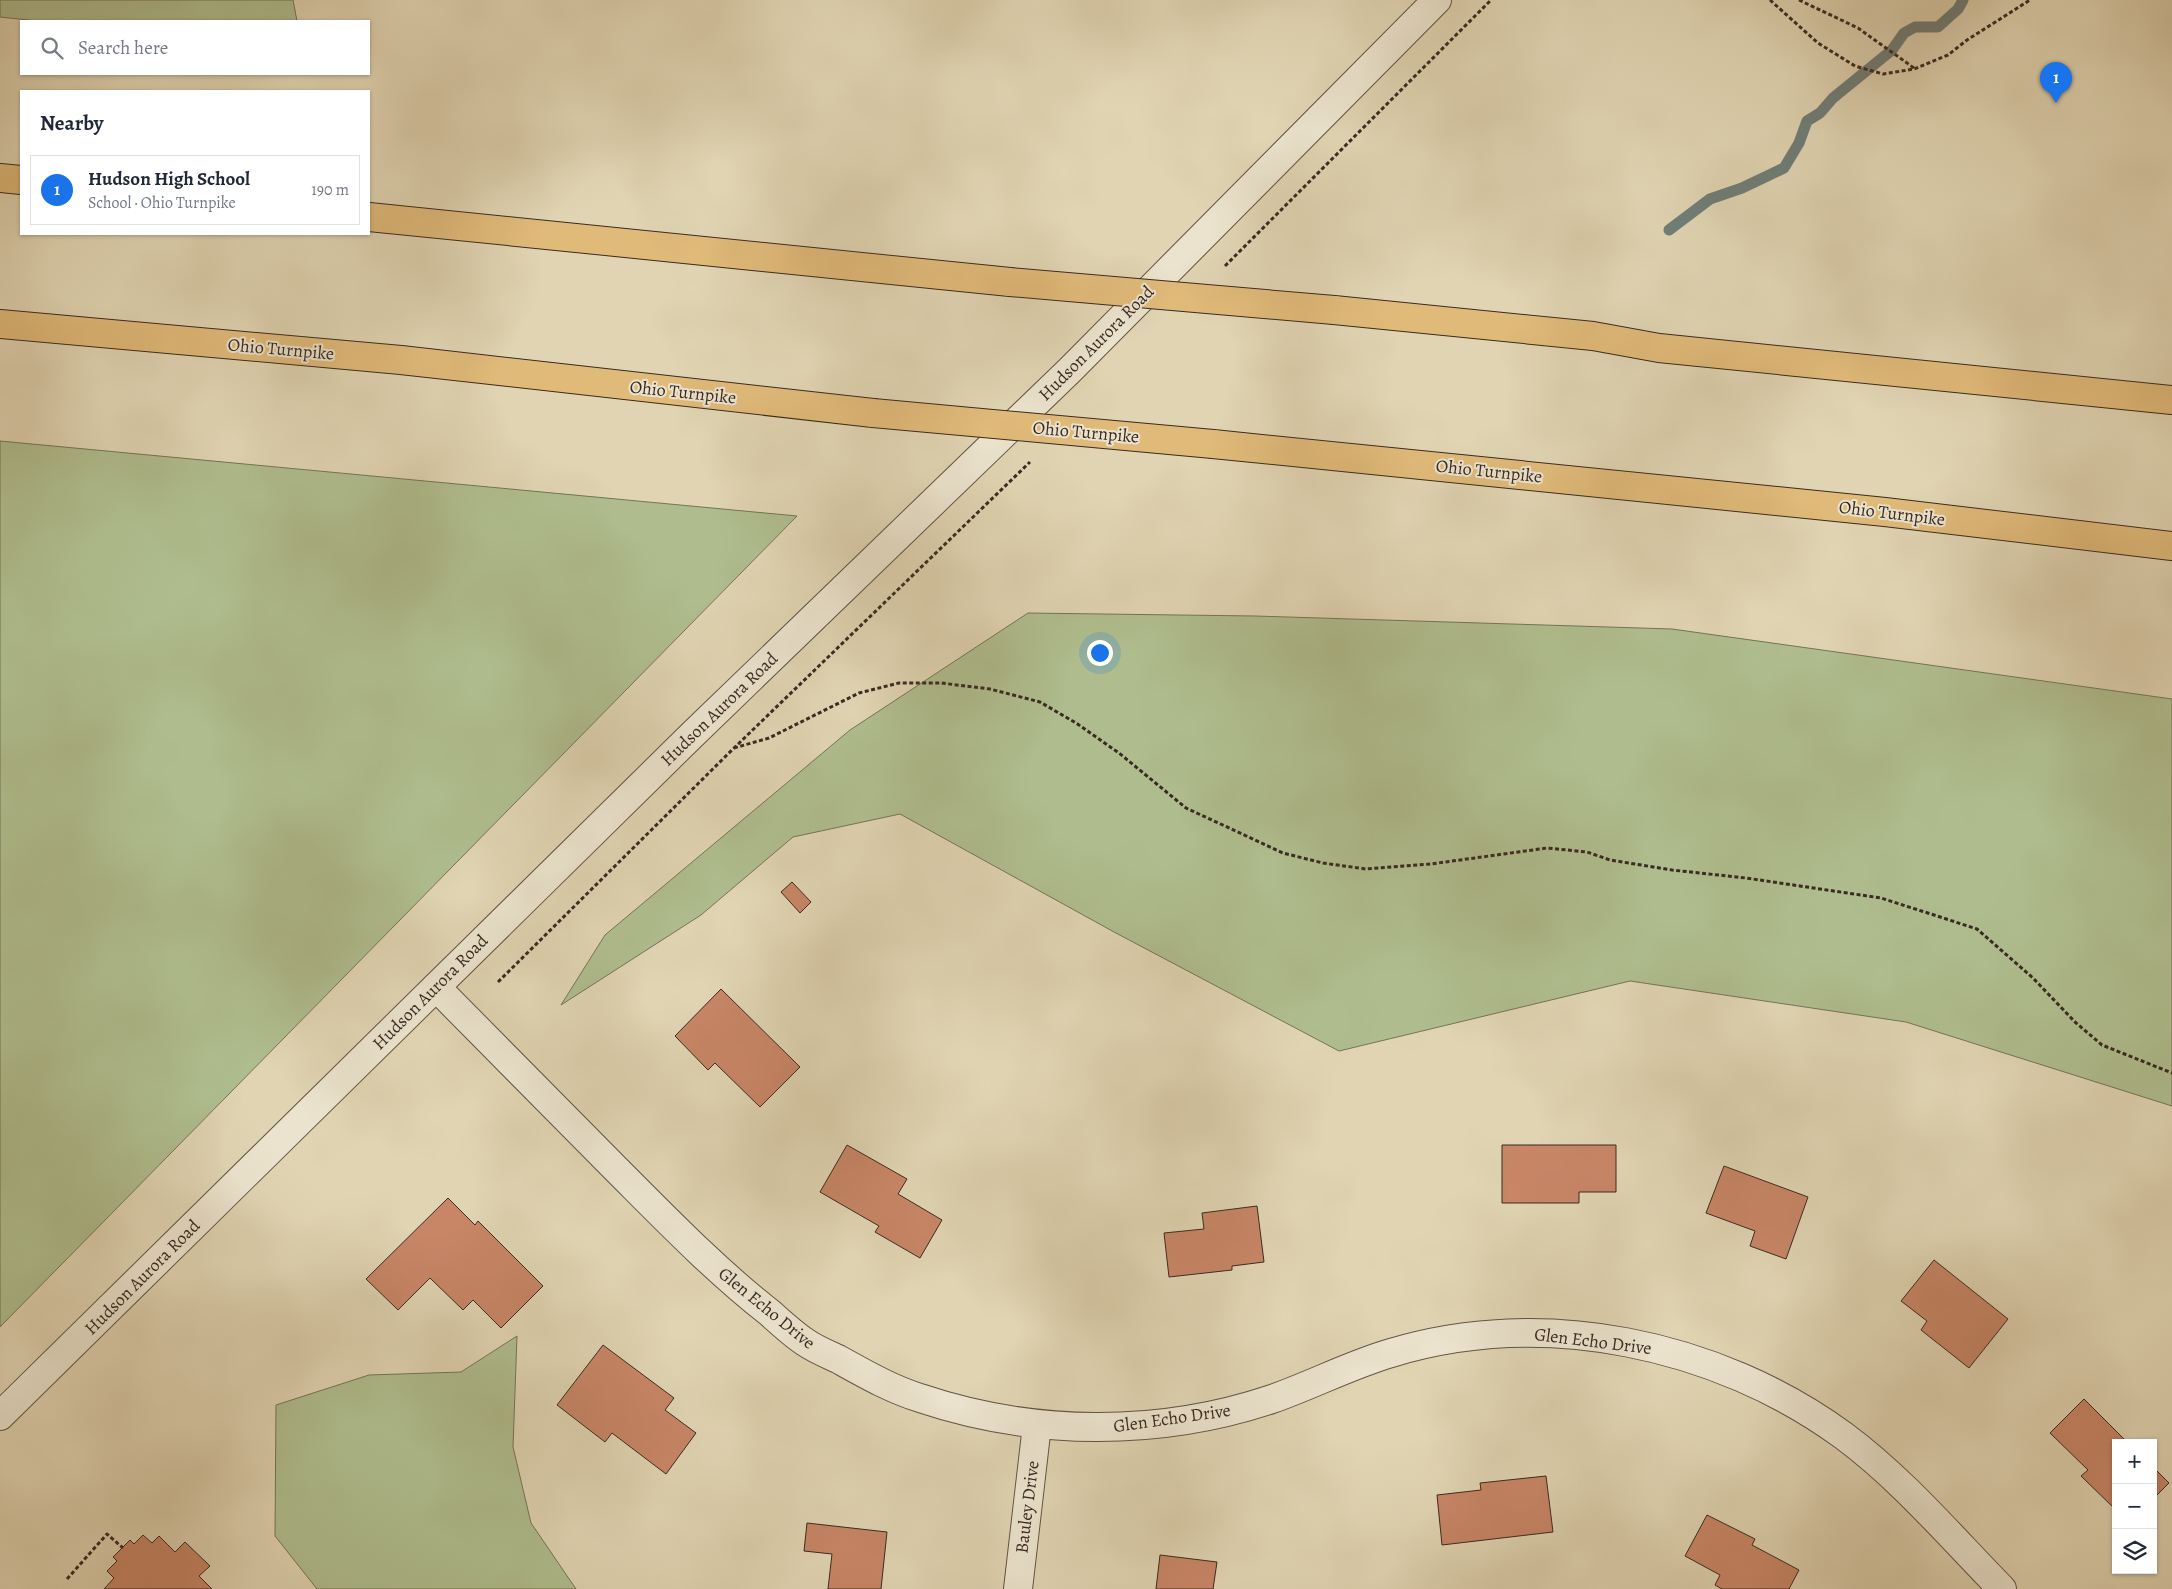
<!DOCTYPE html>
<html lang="en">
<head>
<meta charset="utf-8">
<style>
  body { margin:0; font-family:Alegreya,serif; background:#f6f6f7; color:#1f2937 }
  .controls { position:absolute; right:15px; bottom:15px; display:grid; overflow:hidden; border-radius:0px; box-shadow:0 1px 4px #0004 }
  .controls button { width:45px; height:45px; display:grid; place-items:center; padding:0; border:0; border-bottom:1px solid #e0e1e3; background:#fff; color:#1f2937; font:25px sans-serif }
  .you { position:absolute; left:1099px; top:652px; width:18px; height:18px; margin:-12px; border:4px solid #fff; border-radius:50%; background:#1a73e8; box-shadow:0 0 0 8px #1a73e833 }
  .badge { display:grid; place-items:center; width:32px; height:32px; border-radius:50%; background:#1a73e8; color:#fff; font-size:16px; font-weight:700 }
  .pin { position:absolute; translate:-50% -41px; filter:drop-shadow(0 1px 2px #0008) }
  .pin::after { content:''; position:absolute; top:26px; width:18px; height:15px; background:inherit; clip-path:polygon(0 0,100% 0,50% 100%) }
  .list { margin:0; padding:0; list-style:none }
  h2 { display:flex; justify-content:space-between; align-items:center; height:65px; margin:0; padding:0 20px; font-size:21px }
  h2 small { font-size:16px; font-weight:400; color:#747a83 }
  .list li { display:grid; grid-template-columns:32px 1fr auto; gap:15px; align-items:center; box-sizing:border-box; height:70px; margin:0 10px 10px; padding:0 10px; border:1px solid #e0e1e3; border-radius:0px }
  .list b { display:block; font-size:19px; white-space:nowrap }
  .list p { margin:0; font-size:16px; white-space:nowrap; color:#747a83 }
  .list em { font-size:16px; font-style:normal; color:#747a83 }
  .icon { flex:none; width:28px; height:28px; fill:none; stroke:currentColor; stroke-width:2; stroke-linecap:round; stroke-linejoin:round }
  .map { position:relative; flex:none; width:2172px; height:1589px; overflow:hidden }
  .search { position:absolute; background:#fff; box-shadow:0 1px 4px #0004; left:20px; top:20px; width:350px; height:55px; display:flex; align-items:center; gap:12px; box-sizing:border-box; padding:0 18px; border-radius:0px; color:#747a83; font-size:19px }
  .panel { position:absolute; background:#fff; box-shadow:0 1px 4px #0004; left:20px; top:90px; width:350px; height:145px; border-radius:0px }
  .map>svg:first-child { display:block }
  .green { fill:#afbd8e; stroke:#747458 }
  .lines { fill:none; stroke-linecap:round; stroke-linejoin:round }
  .stream { stroke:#707f79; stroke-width:11 }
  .building { fill:#c88667; stroke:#392a22 }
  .minor-casing { stroke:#635446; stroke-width:30 }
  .tertiary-casing { stroke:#635446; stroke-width:30 }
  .motorway-casing { stroke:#392a22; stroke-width:30 }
  .path { stroke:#392a22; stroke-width:3; stroke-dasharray:4 2.5; stroke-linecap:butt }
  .minor { stroke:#ebe3cd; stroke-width:28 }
  .tertiary { stroke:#ebe3cd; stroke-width:28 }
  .motorway { stroke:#e0ba79; stroke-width:28 }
  .motorway-bridge-casing { stroke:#392a22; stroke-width:30; stroke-linecap:butt }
  .motorway-bridge { stroke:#e0ba79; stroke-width:28 }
  .labels { text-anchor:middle; stroke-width:4; stroke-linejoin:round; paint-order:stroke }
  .street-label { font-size:18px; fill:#392a22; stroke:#ebe3cd }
</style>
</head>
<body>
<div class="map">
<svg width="2172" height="1589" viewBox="0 0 2172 1589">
  <rect width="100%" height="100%" fill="#e0d4b2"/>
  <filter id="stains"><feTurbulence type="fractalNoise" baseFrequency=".004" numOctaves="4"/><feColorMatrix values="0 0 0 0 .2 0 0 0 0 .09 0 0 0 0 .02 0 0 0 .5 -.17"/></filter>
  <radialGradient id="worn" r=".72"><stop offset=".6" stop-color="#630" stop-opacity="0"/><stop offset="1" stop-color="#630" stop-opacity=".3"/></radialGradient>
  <path class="green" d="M0,0H293L297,21H37L0,17Z
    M0,441L797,516L0,1327Z
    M1028,613L1255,616L1672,629L2172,699V1106L1906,1022L1630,981L1339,1051L1114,932L900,814L793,837L701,915L561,1005L605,935L850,730Z
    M517,1336L513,1447L531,1523L576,1589H317L275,1536L276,1405L369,1375L461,1372Z"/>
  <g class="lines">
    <path class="stream" d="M1669,230L1710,199L1742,188L1784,168L1799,143L1807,121L1820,113L1833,98L1892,50L1904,33L1915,27H1938L1958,9L1963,0"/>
  </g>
  <path class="building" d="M792,882L811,902L800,913L781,892Z
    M721,989L800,1067L760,1107L715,1063L708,1070L675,1036Z
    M847,1145L907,1179L898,1194L942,1220L920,1258L875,1232L879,1226L820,1192Z
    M1502,1145H1616V1192H1579V1203H1502Z
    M1724,1166L1808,1197L1786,1259L1750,1246L1755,1231L1706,1213Z
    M448,1198L475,1225L478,1221L543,1286L501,1328L473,1300L463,1310L430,1278L398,1310L366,1279Z
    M1257,1206L1264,1262L1232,1266V1270L1169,1277L1164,1233L1204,1229L1202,1213Z
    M1934,1260L2008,1319L1969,1368L1921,1330L1927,1321L1901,1301Z
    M603,1345L674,1398L665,1410L696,1433L666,1474L612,1433L605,1442L557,1405Z
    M2084,1399L2128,1443H2116V1510L2081,1476L2088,1470L2050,1433Z
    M2153,1467L2169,1483L2153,1499Z
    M1546,1476L1553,1532L1442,1545L1437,1495L1481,1490L1480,1483Z
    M1707,1515L1755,1539L1752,1545L1799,1570L1789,1589H1722L1715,1585L1720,1575L1685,1556Z
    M807,1523L887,1532L881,1589H828L832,1554L804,1551Z
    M143,1535L152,1543L159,1536L175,1552L185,1542L210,1566L199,1576L212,1589H104L114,1578L107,1571L117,1561L113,1557L130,1540L134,1544Z
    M1160,1555L1217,1562L1213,1589H1156Z"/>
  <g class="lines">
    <defs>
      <path id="minor" d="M436,987C496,1047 556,1108 616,1169C666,1219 715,1270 770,1313C781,1323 793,1334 805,1342C815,1349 827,1354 838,1359C865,1374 891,1389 920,1398C1033,1436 1159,1437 1272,1399C1312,1385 1350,1365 1391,1353C1543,1307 1717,1343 1844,1436C1902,1479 1952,1538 2002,1589
        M1018,1589L1037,1425"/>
      <path id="tertiary" d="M0,1416L692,735L1070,370L1437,0"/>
      <path id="motorway" d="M0,178L21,180
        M369,217L1010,282
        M1334,310L1593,336L1659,348L2172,400
        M0,324L401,360L873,413
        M1213,444L1885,512L2172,546"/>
    </defs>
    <use href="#minor" class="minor-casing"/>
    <use href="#tertiary" class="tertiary-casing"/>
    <use href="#motorway" class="motorway-casing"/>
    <path class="path" d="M1770,0L1818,43L1855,66L1883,74L1914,69L1948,55L1967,40L2030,0
      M1799,0L1858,28L1914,68
      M1225,266L1491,0
      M734,748L769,738L859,693L899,683H941L990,689L1040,702L1076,723L1119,753L1186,808L1283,853L1323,863L1366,869L1431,864L1547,848L1587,852L1610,860L1672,870L1746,878L1881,898L1934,915L1977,929L2033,978L2075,1022L2102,1045L2172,1073
      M498,982L734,748L1030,462
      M67,1579L107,1534L123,1548"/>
    <use href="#minor" class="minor"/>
    <use href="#tertiary" class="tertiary"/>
    <use href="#motorway" class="motorway"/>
    <defs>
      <path id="motorway-bridge" d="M1010,282L1334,310
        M873,413L1213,444"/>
    </defs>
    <use href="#motorway-bridge" class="motorway-bridge-casing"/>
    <use href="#motorway-bridge" class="motorway-bridge"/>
  </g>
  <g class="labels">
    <g class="street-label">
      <text transform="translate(1096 343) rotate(-45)" y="6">Hudson Aurora Road</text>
      <text transform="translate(281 349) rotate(5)" y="6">Ohio Turnpike</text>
      <text transform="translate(683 392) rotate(6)" y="6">Ohio Turnpike</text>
      <text transform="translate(1086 432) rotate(5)" y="6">Ohio Turnpike</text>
      <text transform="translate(1489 471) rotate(6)" y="6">Ohio Turnpike</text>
      <text transform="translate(1892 513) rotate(7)" y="6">Ohio Turnpike</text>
      <text transform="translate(719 709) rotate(-44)" y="6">Hudson Aurora Road</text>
      <text transform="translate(430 992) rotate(-45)" y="6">Hudson Aurora Road</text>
      <text transform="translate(142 1277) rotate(-45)" y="6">Hudson Aurora Road</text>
      <text transform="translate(767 1308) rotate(39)" y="6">Glen Echo Drive</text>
      <text transform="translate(1593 1341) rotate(7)" y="6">Glen Echo Drive</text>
      <text transform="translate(1172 1418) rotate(-8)" y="6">Glen Echo Drive</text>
      <text transform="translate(1027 1507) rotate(-83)" y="6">Bauley Drive</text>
    </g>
  </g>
  <rect width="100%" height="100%" filter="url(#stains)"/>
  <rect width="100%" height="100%" fill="url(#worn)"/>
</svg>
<div class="controls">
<button>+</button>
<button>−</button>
<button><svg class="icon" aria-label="layers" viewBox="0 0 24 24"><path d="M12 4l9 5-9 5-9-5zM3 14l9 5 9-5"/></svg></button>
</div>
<div class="you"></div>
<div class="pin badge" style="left:2056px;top:103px">1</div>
<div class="search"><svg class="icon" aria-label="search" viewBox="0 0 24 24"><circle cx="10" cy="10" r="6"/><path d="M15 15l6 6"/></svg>Search here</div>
<section class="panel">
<h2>Nearby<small></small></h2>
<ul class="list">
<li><span class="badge">1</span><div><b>Hudson High School</b><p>School · Ohio Turnpike</p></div><em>190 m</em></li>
</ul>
</section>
</div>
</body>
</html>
